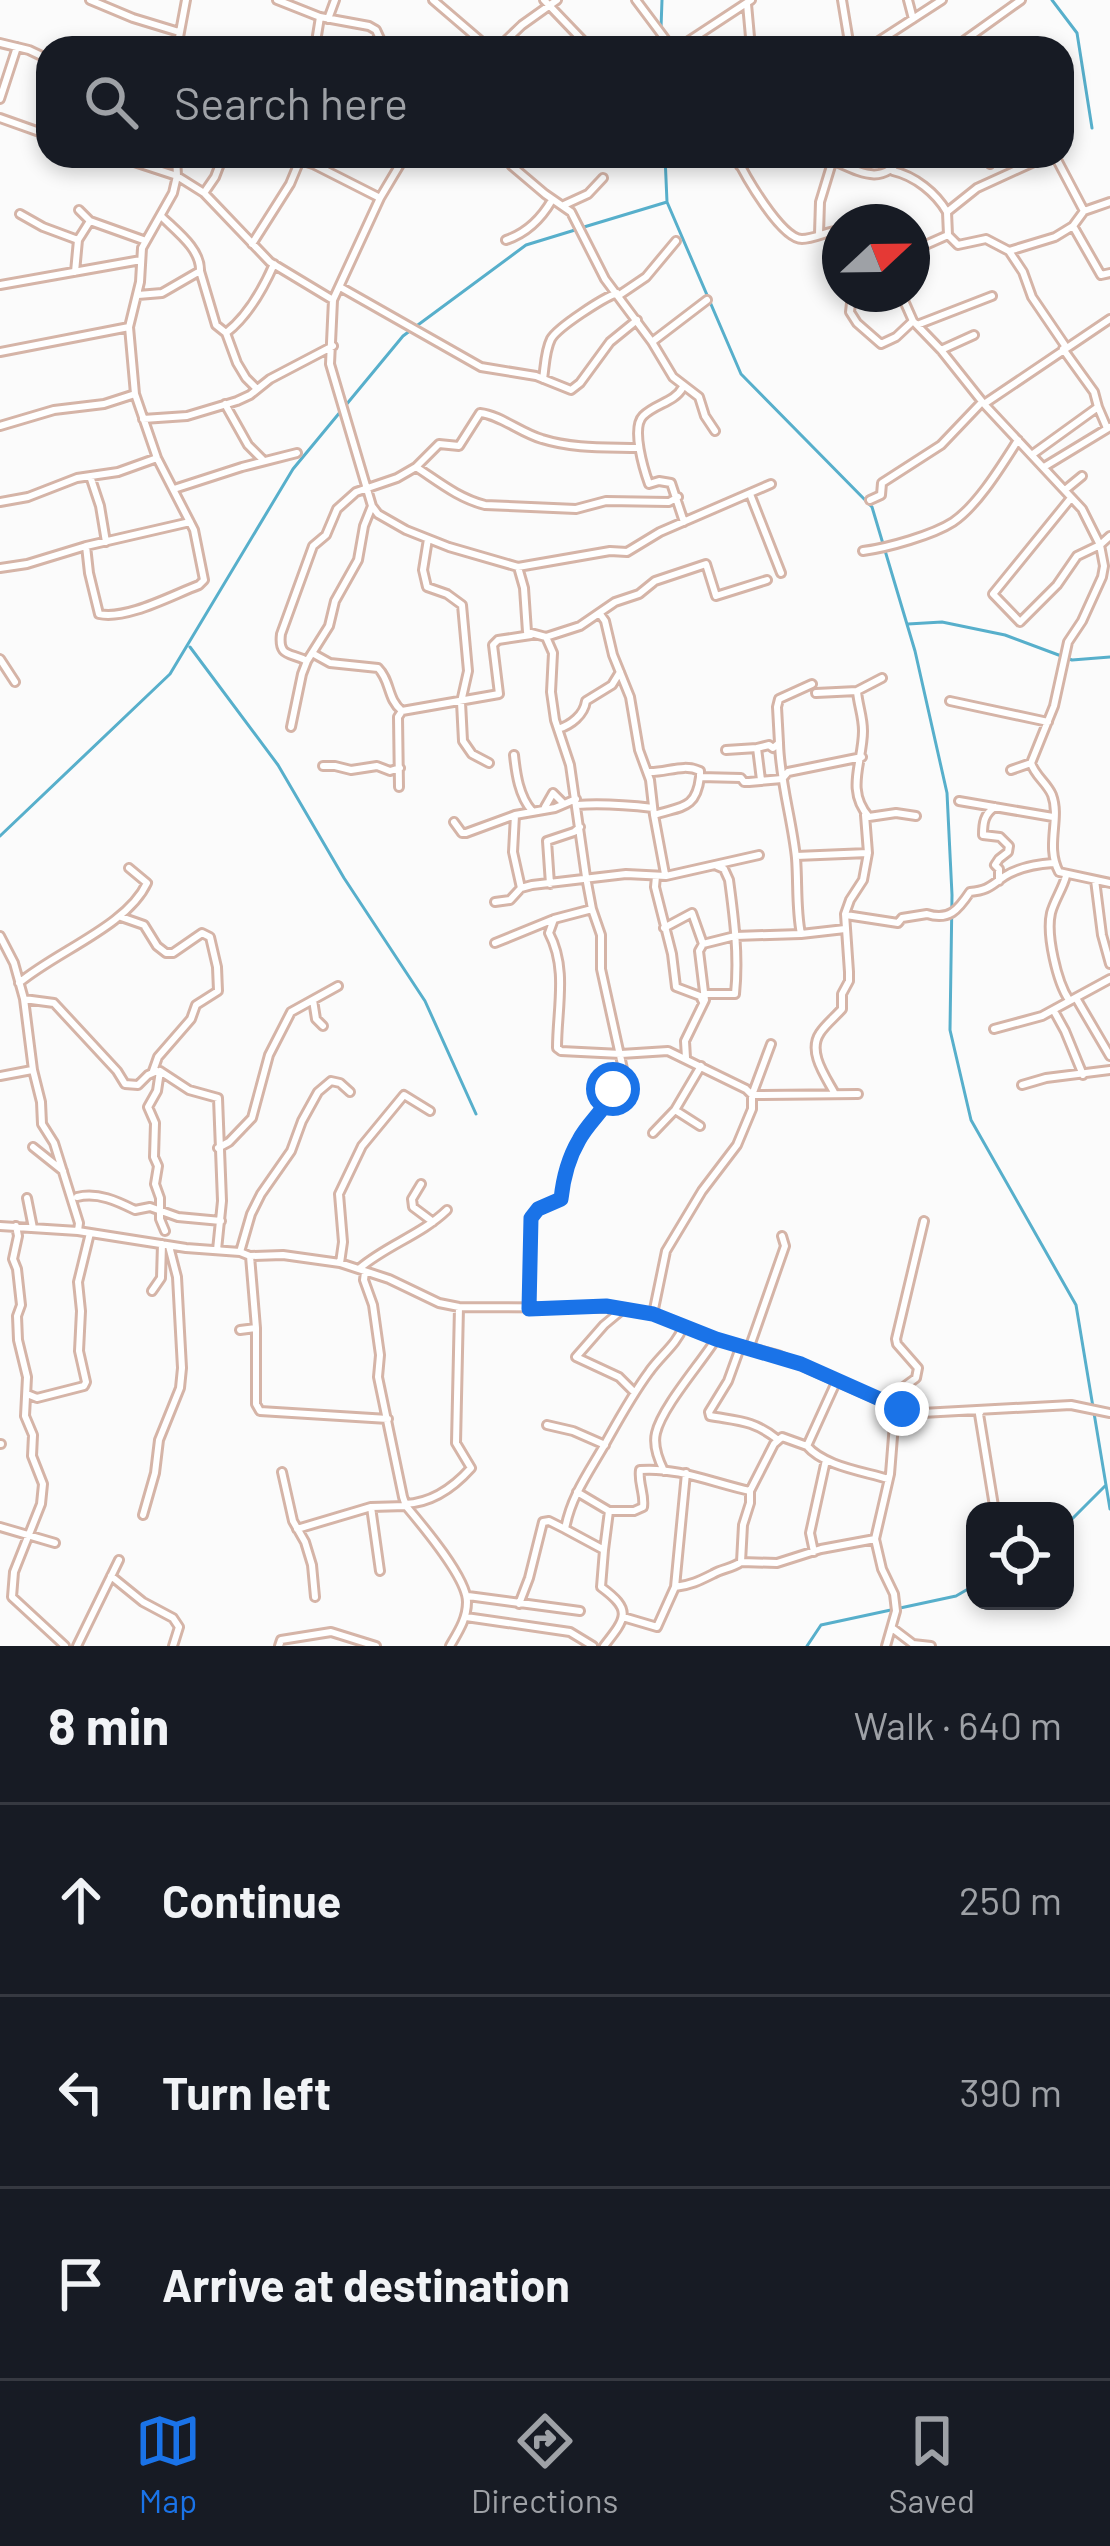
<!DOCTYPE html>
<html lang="en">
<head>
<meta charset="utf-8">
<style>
  body { margin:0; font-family:Barlow,sans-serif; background:#20242c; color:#f1f3f6 }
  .controls { position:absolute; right:36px; bottom:36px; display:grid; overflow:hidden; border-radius:24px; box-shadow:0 6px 18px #0003 }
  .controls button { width:108px; height:108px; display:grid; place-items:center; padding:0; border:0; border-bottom:3px solid #363941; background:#171b24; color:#f1f3f6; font:60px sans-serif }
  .compass { position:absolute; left:822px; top:204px; width:108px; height:108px; border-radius:50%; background:#171b24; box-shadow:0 6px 18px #0003; rotate:68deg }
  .stop { position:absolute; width:36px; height:36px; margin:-27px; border:9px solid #1a73e8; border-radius:50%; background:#fff }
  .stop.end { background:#1a73e8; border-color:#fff; box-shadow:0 3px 12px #0008 }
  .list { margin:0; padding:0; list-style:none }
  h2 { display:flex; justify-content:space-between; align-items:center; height:156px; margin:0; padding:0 48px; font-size:51px }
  h2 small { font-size:39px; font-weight:400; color:#9ea1a6 }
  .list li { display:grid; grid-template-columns:78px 1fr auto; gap:36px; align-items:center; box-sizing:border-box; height:192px; padding:0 48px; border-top:3px solid #363941 }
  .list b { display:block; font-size:45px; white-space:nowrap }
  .list em { font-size:39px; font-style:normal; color:#9ea1a6 }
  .icon { flex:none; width:66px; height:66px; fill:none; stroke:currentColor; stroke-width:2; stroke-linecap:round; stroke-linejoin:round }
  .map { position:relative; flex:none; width:1110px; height:1646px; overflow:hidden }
  .search { position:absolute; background:#171b24; box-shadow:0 6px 18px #0003; left:36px; right:36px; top:36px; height:132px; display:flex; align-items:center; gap:30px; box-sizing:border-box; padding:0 42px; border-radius:36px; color:#9ea1a6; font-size:45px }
  .sheet { height:732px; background:#171b24 }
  nav { display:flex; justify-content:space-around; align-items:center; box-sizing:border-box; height:168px; border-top:3px solid #363941; background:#171b24; font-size:33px; color:#9ea1a6 }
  nav a { display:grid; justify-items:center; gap:6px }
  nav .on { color:#1a73e8 }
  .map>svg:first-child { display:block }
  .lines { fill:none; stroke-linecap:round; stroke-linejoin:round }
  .stream { stroke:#57afcb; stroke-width:3 }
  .street-casing { stroke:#d5b4a7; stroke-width:12 }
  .street { stroke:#fff; stroke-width:6 }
  .route { stroke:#1a73e8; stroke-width:15 }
</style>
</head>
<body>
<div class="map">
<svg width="1110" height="1646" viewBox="0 0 1110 1646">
  <rect width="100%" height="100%" fill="#fbfbfb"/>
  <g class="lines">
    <path class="stream" d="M1052,0L1077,33L1092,128
      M661,28L662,0
      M665,156L667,202L741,374L872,507L915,651L947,793L952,895L950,1030L971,1120L1076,1305L1110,1509
      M584,227L667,202
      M908,624L942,622L1005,635L1072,660L1110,657
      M190,647L278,765L344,878L425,1001L476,1114
      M0,836L170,674L293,469L403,336L526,245L575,230
      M1065,1526L1106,1485
      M807,1646L821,1625L956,1596L975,1585"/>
    <defs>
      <path id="street" d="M90,0L133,18L179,32
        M277,0L320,17L369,26L376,30L382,43L387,45L420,48
        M433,0L489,48
        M544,0L588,46
        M636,0L672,48
        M842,0L850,48
        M908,0L913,19
        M747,4L751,48
        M328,19L335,0
        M0,43L29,50L48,59
        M177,48L186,0
        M315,48L320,17
        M498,48L522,25L557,0
        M678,48L751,0
        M868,48L942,0
        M954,48L1021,0
        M0,99L17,47
        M0,118L48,135
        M116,156L177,176L204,193L270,262L333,300
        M288,156L313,164L380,198
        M405,156L380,198L333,300L330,364L372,506L378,514L406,530L449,547L518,567L610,551L627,552L660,532L771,484
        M505,156L512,166L545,194L571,212L605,279L652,342L673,377L699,397L705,416L715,431
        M736,156C744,174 781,239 802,239C814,239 828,231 840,230
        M984,156L990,164
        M1055,156L1084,211
        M832,160C860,172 882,187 903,156
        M740,166L760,156
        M893,171C915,176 936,193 947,212L977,188L1047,156
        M204,193L215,177L223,156
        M564,205L588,194L603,178
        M79,210L90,221L146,241
        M20,214L43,227L78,240
        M1073,226L1101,275L1110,273
        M819,234L820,202L834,156
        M948,235L958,245L986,239L1009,251L1023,272L1032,297L1066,347
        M506,240C527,233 541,219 552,200
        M252,244L290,184L300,160
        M912,251L948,235L947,212
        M1009,251L1055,237L1073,226L1084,211L1110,202
        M200,271L216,325L226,333L237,363L246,378L257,389
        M75,272L78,240L90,221
        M0,285L141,260
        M340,287L481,367L536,376L571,390L580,383L610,342L637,320
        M852,294L850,312L857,323L881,344L896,337L913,321
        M901,294L913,321L941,350L984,404L1082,509L1100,545L1104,566L1102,577L1082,621L1068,642L1054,706L1031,763C1035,776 1047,783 1052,795C1061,819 1045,846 1059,872L1110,883
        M138,295L162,293L200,271C201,249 176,231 161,216
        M618,296L646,277L676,241
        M917,325L992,296
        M226,333C248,316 263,289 274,264
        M652,342L707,300
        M941,350L974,335
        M0,352L129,327
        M543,379C545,366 545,351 551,339C558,327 603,298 617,293
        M683,387C674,403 656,403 643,416C631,428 644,470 649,484L659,481L671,483L684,522
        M225,404L248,445L263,460
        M984,404L1110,319
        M1098,407L1107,428
        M143,419L187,416L237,401L250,395L270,379L333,346
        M0,426L54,410L104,404L135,394
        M1033,454L1098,407L1094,392L1063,349
        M416,467C439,482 458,498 485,505L576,509L606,501L669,502L678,497
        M1044,467L1110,427
        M90,476L100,506L106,542
        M174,489L242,467L297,453
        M1065,490L1082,476
        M750,494L781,573
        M1071,498L993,594L1020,622L1057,585L1077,556L1100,545L1110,536
        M870,500L881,495L882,483L941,445L982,402
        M0,502L28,497L77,478L118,472L157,458
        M428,539L423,570L427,587L447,594L462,605L468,671L461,702L463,741L472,754L489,763
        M86,546L89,573L99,614C127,620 172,595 199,585L204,580L194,530L157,458L135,394L129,327L140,282L142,248L173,193L177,176L176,156
        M863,551C887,548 933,535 953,522C978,505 1002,465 1018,440
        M518,567L524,588L527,632L546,637L553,653L551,692L555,720L570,765L586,877L592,909L601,935V969L623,1069C613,1079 613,1091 607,1104C600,1116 590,1124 582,1134C569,1152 563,1178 561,1199C552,1203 542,1205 535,1212C527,1222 532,1290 529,1309
        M0,568L27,564L86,546L190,522
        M600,614L605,621L613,655L630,697L639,750L650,780L654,815
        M546,637L580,626L615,602L639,594L655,581L706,564L716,596L767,580
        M312,653L330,663L378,668C391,681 387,699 402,711
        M0,659L15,682
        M307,661C291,652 278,658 281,634L313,546L326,535L337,509L356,492L397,478L416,467L439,444L459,446L480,413C500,415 521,433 542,439C574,449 606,447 639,448
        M857,691C858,705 863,716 863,731C863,762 845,790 869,817L896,813L916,816
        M816,693L857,691L882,678
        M950,701L1048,722
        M402,711L499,694L493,645L498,640L531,635
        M291,727L302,674L307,661L329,626L335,601L358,560L364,526L372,506
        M558,729C571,725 584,715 586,701L612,685L620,672
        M779,743C780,782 792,819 796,858C798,883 796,909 801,934
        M726,750L757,748
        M514,755C516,774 519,796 532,811
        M323,766H335L351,770L377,766L390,771L400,768
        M1011,770L1031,763
        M648,772C666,773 683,763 700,771V777L741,778L744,782H749L782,779L788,772L862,757
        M761,780L757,748L769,745L773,748L779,743L777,707L779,699L812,684
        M399,787L398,717L402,711
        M959,801L1053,817
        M577,805C605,803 627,805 653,808
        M545,807L553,793L563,803
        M995,807C984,814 983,823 983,835L1000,837L1009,846L1008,852L999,859L995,865L999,869V881
        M515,815L513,852L521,888
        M454,822L462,833H466L515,815L555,808L576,799
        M796,856L868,853
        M665,874L654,815C681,806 696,810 700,777
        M656,876L655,887L672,954L676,987L700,996L703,1002
        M1066,876C1063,888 1054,901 1051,913C1046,935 1057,982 1069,1000
        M1095,880L1102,935L1110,964
        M550,884L547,841L574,832L580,827
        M495,902L510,900L521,888L532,885L626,874L666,876L759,855
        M846,915L898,923L902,918L927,914C949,921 958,910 970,892C989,890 990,886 1005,876C1020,867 1036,864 1053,863
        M121,917L144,925L157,946L166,953H173L202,933L210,937L217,967L218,991L196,1005L191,1019L158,1057L153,1071
        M554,919L549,933C568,969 557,1009 557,1048L561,1051L621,1054L668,1051L746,1089L752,1095L858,1094
        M664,928L692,913L703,944L699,951L705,1000L685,1041L686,1058
        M0,936L14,963L24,999L33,1070L41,1102L42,1124L54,1143L79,1223L78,1231
        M495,943L554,919L592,909
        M703,944L735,936L801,934L845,929
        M19,983C57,951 127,926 147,883L129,868
        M705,994H735C739,956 734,917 729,880L724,869L717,866
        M1076,998L1110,1056
        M24,999L54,1003L117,1071L125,1084L138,1085L148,1075L157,1071
        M313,1000L316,1019L323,1026
        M1054,1011L1065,1031L1083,1075
        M994,1029L1042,1016L1110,979
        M160,1071L189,1090L218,1098L222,1201L217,1250
        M160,1071L157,1091L148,1107L155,1123L154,1157L158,1166L155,1184L160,1198V1219L165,1231
        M0,1076L32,1070
        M1022,1085L1046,1078L1110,1070
        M835,1094C826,1077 807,1052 820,1033C825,1025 835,1017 842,1009V994L849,981V972L845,914L850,900L863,880L868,853L865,815
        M700,1126L675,1110L701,1066
        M653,1133L675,1110
        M33,1147L63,1171
        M218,1148L229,1142L252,1118L269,1055L291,1012L338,986
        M421,1184L412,1199L413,1207L433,1222
        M77,1197C98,1192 117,1201 135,1210L150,1207L178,1217L221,1221
        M27,1198L33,1228
        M0,1226L78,1231L186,1248L240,1252L250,1256L283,1255L340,1263L389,1279L439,1303L459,1307L625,1308L653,1314L716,1339L778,1355L888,1404L922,1413L1071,1405L1110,1413
        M16,1226L18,1236L13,1259L17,1269L21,1305L17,1316L18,1340L27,1377L25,1416L33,1435L32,1456L43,1484L41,1504L14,1572L12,1597L65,1646
        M240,1252L251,1214L261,1194L291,1151L302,1121L318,1092L331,1081L340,1083L350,1092
        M250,1256L256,1328V1404L260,1411L388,1419
        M340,1263L343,1242L339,1194L362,1146L404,1095L430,1111
        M360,1268C387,1245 421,1235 447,1210
        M365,1272L364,1280L373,1305L380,1355L378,1377L403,1497L406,1506C422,1525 467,1578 467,1602C467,1619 458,1632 450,1646
        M152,1291L161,1278L162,1244
        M622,1310L604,1325L576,1357L619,1377L634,1392
        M653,1314L666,1251L702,1191L737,1145L752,1109V1095L771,1044
        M240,1330L256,1328
        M741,1345L728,1381L709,1412L710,1416C738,1421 753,1420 777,1439
        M750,1346L785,1246L782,1236
        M27,1394L37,1398L84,1386L86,1382L79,1351L81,1311L78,1282L90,1233
        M888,1403L901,1389L916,1378L918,1368L897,1344L896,1339L924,1221
        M981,1411L979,1414L994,1506
        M547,1425L573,1431L605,1445
        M0,1444H1
        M807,1446C824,1466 862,1471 888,1479
        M664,1471C659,1461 653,1445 656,1433C662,1407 701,1363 716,1339
        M282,1472L293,1521L305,1542L312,1565L315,1597
        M686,1473L675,1587C691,1585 699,1581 713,1574C723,1568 731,1569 741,1562L777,1563L821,1549L875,1539
        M577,1492L609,1511
        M405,1504C431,1503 454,1487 471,1468L456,1443L459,1307
        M143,1515L155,1473L159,1440L180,1388L182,1368L177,1277L169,1246
        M0,1527L55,1543
        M297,1529L371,1507
        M565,1529L604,1550L601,1587C632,1610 627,1617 604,1646
        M604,1550L609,1511H634L643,1507C645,1494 638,1483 640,1470C678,1467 713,1483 750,1491
        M814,1552L810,1533L826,1460
        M741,1562L743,1525L750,1503V1491L774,1444L782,1437L807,1446L837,1380
        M380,1571L371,1507L406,1506
        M111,1576L143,1602L173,1618L179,1627L173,1646
        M468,1596L580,1611
        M519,1604L529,1578L543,1522L549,1521L565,1529C571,1496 589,1472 605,1444C619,1419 632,1395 649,1372C660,1356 677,1344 683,1327
        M466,1617L570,1632L593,1646
        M623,1617L657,1627L675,1587
        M892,1628L913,1644L931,1646
        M77,1646L119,1560
        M279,1646L281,1640L331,1632L376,1646
        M886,1646L896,1611L894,1594L882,1569L875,1539L890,1474L894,1424L902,1409"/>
    </defs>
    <use href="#street" class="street-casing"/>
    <use href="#street" class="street"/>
  </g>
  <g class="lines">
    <path class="route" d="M613,1089C606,1110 589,1121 579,1140C569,1157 563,1180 561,1199L538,1209L531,1218L529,1309L606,1306L653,1314L716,1339L801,1364L902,1409"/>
  </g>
</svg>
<div class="controls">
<button><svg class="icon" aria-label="locate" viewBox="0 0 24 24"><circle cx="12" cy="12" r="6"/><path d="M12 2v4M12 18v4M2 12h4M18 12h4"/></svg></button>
</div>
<svg class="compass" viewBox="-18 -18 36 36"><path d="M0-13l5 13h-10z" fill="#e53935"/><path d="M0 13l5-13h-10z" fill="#9ea1a6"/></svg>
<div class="stop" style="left:613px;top:1089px"></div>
<div class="stop end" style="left:902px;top:1409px"></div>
<div class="search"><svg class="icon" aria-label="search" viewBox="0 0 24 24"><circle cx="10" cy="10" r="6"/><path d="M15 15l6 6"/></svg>Search here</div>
</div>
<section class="sheet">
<h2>8 min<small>Walk · 640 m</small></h2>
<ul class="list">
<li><svg class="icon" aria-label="ahead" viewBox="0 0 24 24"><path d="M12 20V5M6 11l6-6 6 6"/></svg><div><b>Continue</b></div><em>250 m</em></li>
<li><svg class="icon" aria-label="left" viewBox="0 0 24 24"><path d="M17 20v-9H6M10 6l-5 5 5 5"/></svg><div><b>Turn left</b></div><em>390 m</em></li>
<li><svg class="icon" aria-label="arrive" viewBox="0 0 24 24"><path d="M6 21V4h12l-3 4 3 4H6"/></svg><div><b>Arrive at destination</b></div></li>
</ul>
</section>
<nav>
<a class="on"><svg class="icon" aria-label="map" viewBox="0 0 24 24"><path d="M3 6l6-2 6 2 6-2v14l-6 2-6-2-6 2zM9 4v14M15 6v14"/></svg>Map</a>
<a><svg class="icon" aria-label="directions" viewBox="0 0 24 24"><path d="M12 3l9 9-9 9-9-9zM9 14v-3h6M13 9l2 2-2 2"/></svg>Directions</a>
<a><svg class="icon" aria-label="saved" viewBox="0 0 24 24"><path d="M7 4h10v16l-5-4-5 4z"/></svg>Saved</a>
</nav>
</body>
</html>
